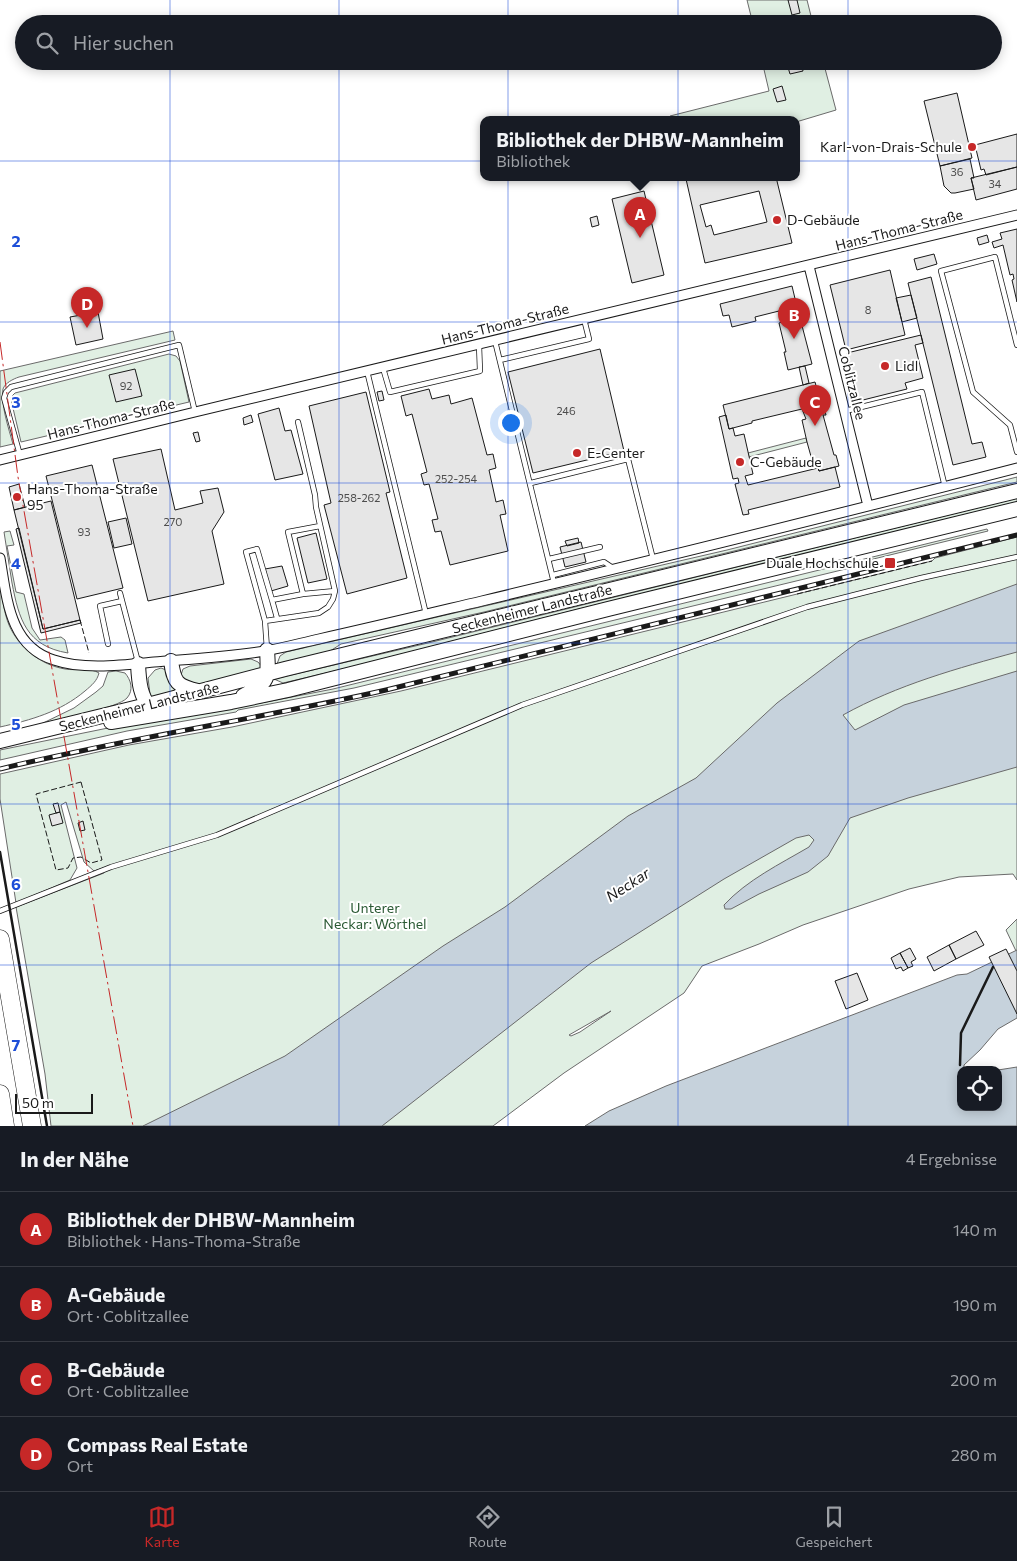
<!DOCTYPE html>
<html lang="de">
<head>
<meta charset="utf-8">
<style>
  body { margin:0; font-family:Commissioner,sans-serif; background:#20242c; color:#f1f3f6 }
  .controls { position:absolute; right:15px; bottom:15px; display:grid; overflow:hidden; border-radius:10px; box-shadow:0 2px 12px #0003 }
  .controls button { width:45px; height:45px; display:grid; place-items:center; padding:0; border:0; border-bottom:1px solid #363941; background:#171b24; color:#f1f3f6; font:25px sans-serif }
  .scale { position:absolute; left:15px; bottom:12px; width:78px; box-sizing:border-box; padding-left:5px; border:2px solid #1a1a1a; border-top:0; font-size:14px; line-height:18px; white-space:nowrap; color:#1a1a1a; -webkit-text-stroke:4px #fff; paint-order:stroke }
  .you { position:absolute; left:510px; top:422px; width:18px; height:18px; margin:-12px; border:4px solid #fff; border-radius:50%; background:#1a73e8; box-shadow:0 0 0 8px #1a73e833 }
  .badge { display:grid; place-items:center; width:32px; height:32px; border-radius:50%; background:#c62828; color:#fff; font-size:16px; font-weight:700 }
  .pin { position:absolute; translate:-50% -41px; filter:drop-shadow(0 1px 2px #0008) }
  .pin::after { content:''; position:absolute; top:26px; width:18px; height:15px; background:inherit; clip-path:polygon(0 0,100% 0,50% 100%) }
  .popup { position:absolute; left:480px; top:116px; width:320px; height:65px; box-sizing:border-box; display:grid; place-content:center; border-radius:10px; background:#171b24; filter:drop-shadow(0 1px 4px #0005); font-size:16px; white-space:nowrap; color:#9ea1a6 }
  .popup b { font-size:19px; color:#f1f3f6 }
  .popup::after { content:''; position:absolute; left:50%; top:100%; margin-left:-10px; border:10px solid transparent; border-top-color:#171b24 }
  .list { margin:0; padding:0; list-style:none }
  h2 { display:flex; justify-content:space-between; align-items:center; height:65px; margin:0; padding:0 20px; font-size:21px }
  h2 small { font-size:16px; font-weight:400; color:#9ea1a6 }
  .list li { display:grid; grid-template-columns:32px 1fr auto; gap:15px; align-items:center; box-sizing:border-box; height:75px; padding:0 20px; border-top:1px solid #363941 }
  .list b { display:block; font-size:19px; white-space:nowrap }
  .list p { margin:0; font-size:16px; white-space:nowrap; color:#9ea1a6 }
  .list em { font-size:16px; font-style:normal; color:#9ea1a6 }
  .icon { flex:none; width:28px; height:28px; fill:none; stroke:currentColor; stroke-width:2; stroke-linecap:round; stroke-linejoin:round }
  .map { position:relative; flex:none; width:1017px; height:1126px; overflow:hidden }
  .search { position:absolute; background:#171b24; box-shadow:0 2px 12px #0003; left:15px; right:15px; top:15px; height:55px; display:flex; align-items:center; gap:12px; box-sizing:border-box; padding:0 18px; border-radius:28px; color:#9ea1a6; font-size:19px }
  .sheet { height:365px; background:#171b24 }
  nav { display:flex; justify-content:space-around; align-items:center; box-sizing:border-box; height:70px; border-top:1px solid #363941; background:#171b24; font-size:14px; color:#9ea1a6 }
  nav a { display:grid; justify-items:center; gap:2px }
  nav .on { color:#c62828 }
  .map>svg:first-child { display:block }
  .green { fill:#e0efe3; stroke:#6a6a6a; fill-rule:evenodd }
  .water { fill:#c6d2dc; stroke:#6a6a6a }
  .building { fill:#e6e6e6; stroke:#1a1a1a; fill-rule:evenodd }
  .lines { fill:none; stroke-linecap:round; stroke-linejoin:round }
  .service-casing { stroke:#1a1a1a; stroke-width:6 }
  .minor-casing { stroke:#1a1a1a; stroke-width:11 }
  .secondary-casing { stroke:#1a1a1a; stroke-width:16 }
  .motorway-casing { stroke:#1a1a1a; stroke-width:19 }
  .service { stroke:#fff; stroke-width:4.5 }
  .minor { stroke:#fff; stroke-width:9 }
  .secondary { stroke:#fff; stroke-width:14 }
  .motorway { stroke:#fff; stroke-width:18 }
  .rail-casing { stroke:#1a1a1a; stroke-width:5 }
  .rail { stroke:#fff; stroke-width:3; stroke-dasharray:9; stroke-linecap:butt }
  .fence { stroke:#1a1a1a; stroke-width:1; stroke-dasharray:6 2.5; stroke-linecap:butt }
  .wall { stroke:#1a1a1a; stroke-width:2.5 }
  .power { stroke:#c62828; stroke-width:1; stroke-dasharray:18 4 2.5 4; stroke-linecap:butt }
  .grid { fill:none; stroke:#1d4ed8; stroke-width:1; stroke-opacity:0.55 }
  .poi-dot { fill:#c62828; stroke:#fff; stroke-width:2 }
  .labels { text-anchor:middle; stroke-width:4; stroke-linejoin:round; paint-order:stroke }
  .number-label { font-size:11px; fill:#4d4d4d }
  .poi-label { font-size:14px; fill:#1a1a1a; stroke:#fff; text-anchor:start }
  .street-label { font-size:14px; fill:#1a1a1a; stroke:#fff }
  .park-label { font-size:14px; fill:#2b5a34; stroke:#fff }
  .water-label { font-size:15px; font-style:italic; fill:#1a1a1a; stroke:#fff }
  .grid-label { font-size:16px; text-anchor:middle; font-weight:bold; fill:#1d4ed8; stroke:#fff; stroke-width:4; stroke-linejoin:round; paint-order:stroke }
</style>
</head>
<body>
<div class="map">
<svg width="1017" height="1126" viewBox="0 0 1017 1126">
  <rect width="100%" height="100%" fill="#fff"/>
  <path class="green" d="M747,0H807L813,24H753Z
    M762,61H823L836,110L796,122V119H670V116L769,91Z
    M173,331L175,340L19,377C13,379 5,383 3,389C0,402 9,430 13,444L0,447V371Z
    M169,354L176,356L180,361L189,402L21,442L12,404L11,397L15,393Z
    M806,438L807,442L749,457L748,453Z
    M1017,477V482L484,612L341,644L327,653L277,664L280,656L286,652L727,550Z
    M1017,498V503L579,609L343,669L283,683L274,679L428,643Z
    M987,529L988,531L853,564L854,567L354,688L238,710L236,712L127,731L0,760V750L108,728L261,703L333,689Z
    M10,531L14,545L7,546L16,592L24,594L32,628L40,640L61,637L65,640L68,653C26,646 19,619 12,583C9,566 7,549 4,532Z
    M1017,537V880L1013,874L959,877L909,889L803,925L759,944L702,966L684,993L564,1073L493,1126H51L45,1074L16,907L104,873L103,868L94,871L84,862L66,802L61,805L77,868L70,880L16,903L0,799V774L129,745L232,727L401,691L932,561L935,558ZM611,1011L580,1032L571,1036L569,1035Z
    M0,587C3,600 4,613 9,625C19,648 41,665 65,669C76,671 90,667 99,673C97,681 92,685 85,691C60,712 31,720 0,727Z
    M251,659L258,662L263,668L197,685L183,682L181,675L183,669L190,666Z
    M161,668L166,670L184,693L151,702L148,678L155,670Z
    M116,671L125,673C131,680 134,690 127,698C118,708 57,720 41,724L74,708L96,692L103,686L108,672Z
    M1017,919V950L1016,951L1006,930Z"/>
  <path class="water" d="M1017,584V652C958,668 897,685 843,715L855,730L904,705L1017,671V767L908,798L850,818L828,856L808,872L759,894L731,909H725L724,905C747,880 780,864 809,847L814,840L809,835L796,838L724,879L591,963L382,1126H143L285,1056L443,946L505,907L628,816L696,778L777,703L859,641Z
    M1017,950V1018L998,1029L980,1050L964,1065V1070H961V1107H998V1070L1017,1067V1126H585L609,1111L666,1086L957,975L967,974Z"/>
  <path class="building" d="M788,0H797L800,13L792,15Z
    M801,61L803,71L790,74L787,64Z
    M782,86L786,100L777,102L773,89Z
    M957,93L972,158L940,166L924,101Z
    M1017,134V167L986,175L984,169L981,170L975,145Z
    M970,159L974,178H971L974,189L955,193H951L944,186L940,166Z
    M1017,167V189L976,200L971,178Z
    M695,177H776L792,243L705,263L686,179ZM759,191L767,222L714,235L711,225L706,227L700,205Z
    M644,191L664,275L632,283L612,199Z
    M597,216L599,225L592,227L590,218Z
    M1017,229V302L1012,280L1014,279L1013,274L1010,275L1003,245L994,248L992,242L1002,239L1000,233Z
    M987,235L989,242L979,245L977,238Z
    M934,254L937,264L917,270L914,259Z
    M890,270L905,335L846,350L830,285Z
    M931,277L972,444L982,442L986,457L953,465L908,283Z
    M792,286L797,307L800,306L803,317L800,318L812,364L788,370L784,352H786L779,323L782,322L779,311L755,317L756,321L732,327L729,315L723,316L720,304Z
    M911,295L917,318L902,322L896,298Z
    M98,312L103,339L76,345L70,317Z
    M921,335L923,343L915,345L923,378L905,383L907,389L859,401L847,353Z
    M600,349L624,451L533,473L508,372Z
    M805,366L809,383L803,385L799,367Z
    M135,369L142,396L116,402L109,375Z
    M815,382L818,393L816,394L819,405L823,404L826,415H823L834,455H836L839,466L819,471L816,460H812L807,442L802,420L806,419L802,409L752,421V423L729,429L723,405Z
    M429,389L432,399L449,395L451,404L472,398L487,455L493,454L496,468L489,470L496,502L503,500L506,514L500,515L508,551L450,565L441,531L435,532L432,520L438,519L429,484L424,485L421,474L427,472L412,414L406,416L401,396Z
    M382,391L384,400L379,401L377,392Z
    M366,392L390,492L386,493L407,578L347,594L324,505L331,503L309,406Z
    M279,408L285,431L291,430L303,474L275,480L258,414Z
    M251,415L253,422L244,425L243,418Z
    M726,415L729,429L733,428L735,436L744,434L753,474L745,476L748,485L818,468L819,471L835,467L840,487L748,510L749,514L743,515L735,484L739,483L738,478L733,479L719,417Z
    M198,432L200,441L196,442L193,433Z
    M161,449L175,510L203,503L200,491L218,488L224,512L212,531L224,584L148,601L113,459Z
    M92,465L123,588L77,599L46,476Z
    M19,484L25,507L14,510L9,487Z
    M51,501L80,620L43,629L14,510Z
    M126,518L132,544L114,548L108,522Z
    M19,528L43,629L80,620L81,623L41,633L16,529Z
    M316,533L327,579L308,583L297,538Z
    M578,538L579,543L567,546L565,541Z
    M581,542L586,562L565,567L560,547Z
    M282,566L288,586L271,591L265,569Z
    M58,803L60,812L56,813L53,804Z
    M60,812L63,823L52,826L49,815Z
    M83,821L85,830L80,831L78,823Z
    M976,931L984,945L956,959L949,945Z
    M949,945L956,959L934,971L927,957Z
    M910,948L916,959L911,962L913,966L908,968L900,953Z
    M1006,949L1017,971V1014L989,957Z
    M900,953L908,968L903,971L901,967L896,969L891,958Z
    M857,973L868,1000L846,1009L835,981Z"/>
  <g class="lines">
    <defs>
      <path id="service" d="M495,341L554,583
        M1017,345L995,257L941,271L973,392L1010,425L1017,452
        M500,360L589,339L584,319
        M383,368L390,392L480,371L479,345
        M367,371L426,614
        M845,411L922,392L945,487
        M20,455L4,398L6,392L11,387L179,345L195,412
        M531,483L628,459L653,559
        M549,559L600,547
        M553,575L604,562L613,568
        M120,593L138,662
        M303,594L288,532L320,526
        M277,618L272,600L303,594L335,591
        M265,621L319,613L328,607L333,599L335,591L316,507L315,495L298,422
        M108,644L100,606L122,601
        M267,649L265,621L246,552L257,549L272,600
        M0,911L111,867L217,835L522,705L807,607L921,578L1017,557"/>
      <path id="minor" d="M809,266L868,506
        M0,460L195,412L1017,215
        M0,558C7,598 9,646 54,660C83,670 123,665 154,662C191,659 228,657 265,651C283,648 301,643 319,639C373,627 427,614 482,601C661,558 839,514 1017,468"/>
      <path id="secondary" d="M171,661C174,683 177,686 198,691
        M138,664C139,684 140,695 152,712
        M243,696C269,682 269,679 267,650
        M111,722L231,702L288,690L608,609L1017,509
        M0,741L155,703L285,669L1017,491"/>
      <path id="motorway" d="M0,939L32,1126
        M0,1094L5,1126"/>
    </defs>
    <use href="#service" class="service-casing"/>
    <use href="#minor" class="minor-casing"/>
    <use href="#secondary" class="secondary-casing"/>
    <use href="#motorway" class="motorway-casing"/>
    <use href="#service" class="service"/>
    <use href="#minor" class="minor"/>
    <use href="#secondary" class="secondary"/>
    <use href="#motorway" class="motorway"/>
    <defs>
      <path id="rail" d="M0,769C128,738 258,719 386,690L1017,535"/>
    </defs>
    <use href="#rail" class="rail-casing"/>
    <use href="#rail" class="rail"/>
    <path class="fence" d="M797,594L932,561
      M80,620L89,653
      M81,782L102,860L91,863L81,857L73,858L68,868L56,870L36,794Z"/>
    <path class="wall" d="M0,852L47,1126
      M960,1065L961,1033L993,967"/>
    <path class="power" d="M0,342L18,477L133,1126"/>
  </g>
  <path class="grid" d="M170,0V24M339,0V24M508,0V24M678,0V24M848,0V24M170,61V1126M339,61V1126M508,61V1126M678,61V1126M848,61V1126M0,161H1017M0,322H1017M0,483H1017M0,643H1017M0,804H1017M0,965H1017"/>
  <g class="poi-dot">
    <circle cx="972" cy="147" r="5"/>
    <circle cx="777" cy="220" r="5"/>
    <circle cx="885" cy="366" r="5"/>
    <circle cx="577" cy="453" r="5"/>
    <circle cx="740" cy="462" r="5"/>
    <circle cx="17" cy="497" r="5"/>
    <rect x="884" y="557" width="12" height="12" rx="2.5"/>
  </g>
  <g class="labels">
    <g class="number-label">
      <text x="957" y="176">36</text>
      <text x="995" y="188">34</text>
      <text x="868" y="314">8</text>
      <text x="126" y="390">92</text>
      <text x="566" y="415">246</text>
      <text x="456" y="483">252-254</text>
      <text x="359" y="502">258-262</text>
      <text x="173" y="526">270</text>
      <text x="84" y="536">93</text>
    </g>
    <g class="poi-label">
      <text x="962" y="152" text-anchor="end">Karl-von-Drais-Schule</text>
      <text x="787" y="225">D-Gebäude</text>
      <text x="895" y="371">Lidl</text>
      <text x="587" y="458">E-Center</text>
      <text x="750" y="467">C-Gebäude</text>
      <text x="27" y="494">Hans-Thoma-Straße<tspan x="27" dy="16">95</tspan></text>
      <text x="879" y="568" text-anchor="end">Duale Hochschule</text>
    </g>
    <g class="street-label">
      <text transform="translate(899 230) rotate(-14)" y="5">Hans-Thoma-Straße</text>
      <text transform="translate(505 324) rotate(-14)" y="5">Hans-Thoma-Straße</text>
      <text transform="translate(852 383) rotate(76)" y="5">Coblitzallee</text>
      <text transform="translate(111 419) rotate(-14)" y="5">Hans-Thoma-Straße</text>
      <text transform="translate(532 609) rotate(-14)" y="5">Seckenheimer Landstraße</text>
      <text transform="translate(139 707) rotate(-14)" y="5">Seckenheimer Landstraße</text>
    </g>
    <g class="park-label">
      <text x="375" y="913">Unterer<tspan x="375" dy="16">Neckar: Wörthel</tspan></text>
    </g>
    <g class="water-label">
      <text transform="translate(628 885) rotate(-33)" y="5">Neckar</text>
    </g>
  </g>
  <g class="grid-label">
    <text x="16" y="247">2</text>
    <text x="16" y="408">3</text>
    <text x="16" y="569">4</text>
    <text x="16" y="730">5</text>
    <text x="16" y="890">6</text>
    <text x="16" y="1051">7</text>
  </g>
</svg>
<div class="controls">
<button><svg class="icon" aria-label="locate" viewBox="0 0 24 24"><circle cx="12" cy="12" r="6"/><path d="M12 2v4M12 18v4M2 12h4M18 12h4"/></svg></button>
</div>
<div class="scale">50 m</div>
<div class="you"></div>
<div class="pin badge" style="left:640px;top:238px">A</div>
<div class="popup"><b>Bibliothek der DHBW-Mannheim</b>Bibliothek</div>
<div class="pin badge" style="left:794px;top:339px">B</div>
<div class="pin badge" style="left:815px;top:426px">C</div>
<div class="pin badge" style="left:87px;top:328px">D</div>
<div class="search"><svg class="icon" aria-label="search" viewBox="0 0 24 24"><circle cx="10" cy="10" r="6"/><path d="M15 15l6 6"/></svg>Hier suchen</div>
</div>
<section class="sheet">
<h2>In der Nähe<small>4 Ergebnisse</small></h2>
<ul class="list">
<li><span class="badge">A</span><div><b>Bibliothek der DHBW-Mannheim</b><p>Bibliothek · Hans-Thoma-Straße</p></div><em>140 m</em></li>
<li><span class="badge">B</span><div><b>A-Gebäude</b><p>Ort · Coblitzallee</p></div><em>190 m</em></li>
<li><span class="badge">C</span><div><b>B-Gebäude</b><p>Ort · Coblitzallee</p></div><em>200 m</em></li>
<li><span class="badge">D</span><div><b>Compass Real Estate</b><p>Ort</p></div><em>280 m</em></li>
</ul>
</section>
<nav>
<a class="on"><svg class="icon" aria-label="map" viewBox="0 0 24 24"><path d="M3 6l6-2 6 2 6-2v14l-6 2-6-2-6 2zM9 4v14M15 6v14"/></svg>Karte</a>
<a><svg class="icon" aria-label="directions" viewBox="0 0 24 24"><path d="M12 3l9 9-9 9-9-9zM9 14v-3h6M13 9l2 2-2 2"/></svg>Route</a>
<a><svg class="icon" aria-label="saved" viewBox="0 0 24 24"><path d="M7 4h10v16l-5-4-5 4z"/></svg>Gespeichert</a>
</nav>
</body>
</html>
